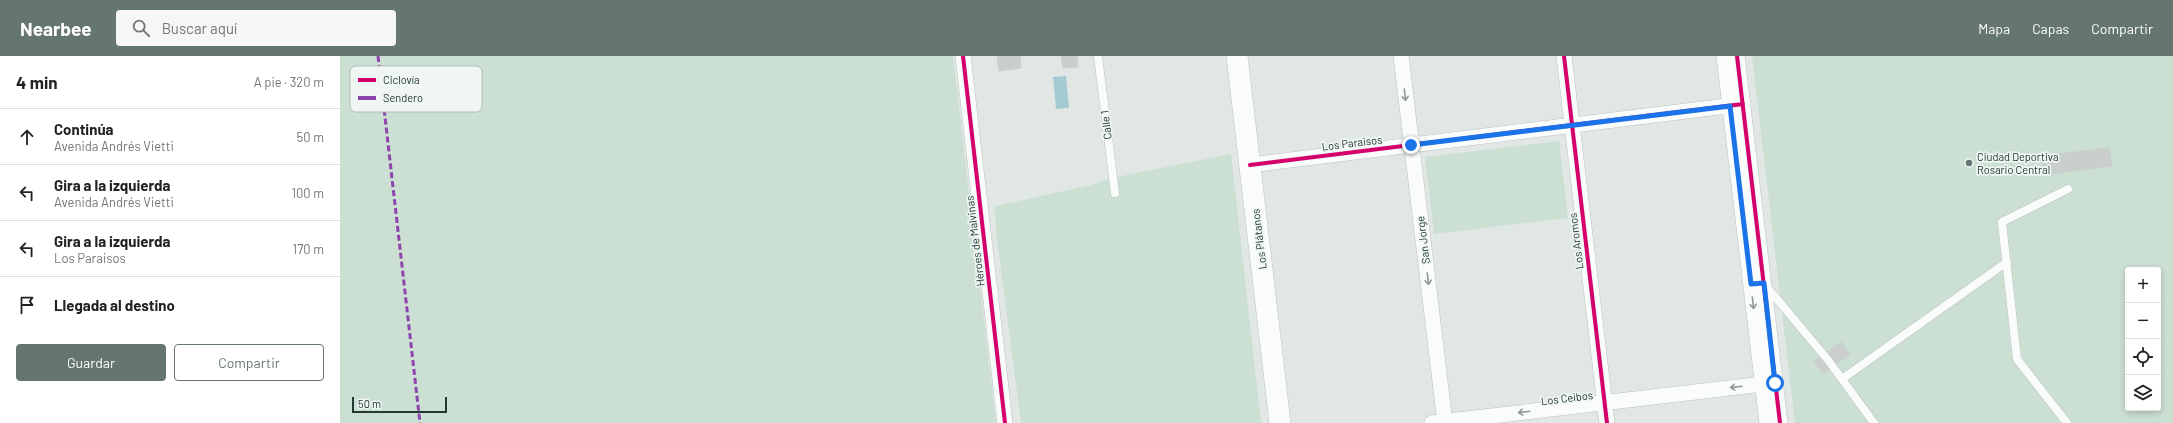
<!DOCTYPE html>
<html lang="es">
<head>
<meta charset="utf-8">
<style>
  body { margin:0; font-family:Barlow,sans-serif; background:#f6f6f6; color:#222 }
  .controls { position:absolute; right:12px; bottom:12px; display:grid; overflow:hidden; border-radius:4px; box-shadow:0 2px 6px #0003 }
  .controls button { width:36px; height:36px; display:grid; place-items:center; padding:0; border:0; border-bottom:1px solid #e0e0e0; background:#fff; color:#222; font:20px sans-serif }
  .scale { position:absolute; left:12px; bottom:10px; width:95px; box-sizing:border-box; padding-left:4px; border:2px solid #223833; border-top:0; font-size:11px; line-height:14px; white-space:nowrap; color:#223833; -webkit-text-stroke:3px #eff6f3; paint-order:stroke }
  .stop { position:absolute; width:12px; height:12px; margin:-9px; border:3px solid #1a73e8; border-radius:50%; background:#fff }
  .stop.end { background:#1a73e8; border-color:#fff; box-shadow:0 1px 4px #0008 }
  .list { margin:0; padding:0; list-style:none }
  h2 { display:flex; justify-content:space-between; align-items:center; height:52px; margin:0; padding:0 16px; font-size:17px }
  h2 small { font-size:13px; font-weight:400; color:#767676 }
  .list li { display:grid; grid-template-columns:26px 1fr auto; gap:12px; align-items:center; box-sizing:border-box; height:56px; padding:0 16px; border-top:1px solid #e0e0e0 }
  .list b { display:block; font-size:15px; white-space:nowrap }
  .list p { margin:0; font-size:13px; white-space:nowrap; color:#767676 }
  .list em { font-size:13px; font-style:normal; color:#767676 }
  .actions { display:flex; gap:8px; padding:12px 16px }
  .actions a { flex:1; padding:9px 0; border:1px solid #657571; border-radius:4px; text-align:center; font-size:14px; color:#657571 }
  .actions .main { background:#657571; color:#fff }
  .icon { flex:none; width:22px; height:22px; fill:none; stroke:currentColor; stroke-width:2; stroke-linecap:round; stroke-linejoin:round }
  .map { position:relative; flex:none; width:1833px; height:367px; overflow:hidden }
  header { display:flex; align-items:center; gap:24px; box-sizing:border-box; height:56px; padding:0 20px; background:#657571; color:#fff }
  header strong { font-size:19px }
  nav { display:flex; gap:22px; margin-inline-start:auto; font-size:14px }
  .search { width:280px; height:36px; background:#f6f6f6; display:flex; align-items:center; gap:10px; box-sizing:border-box; padding:0 14px; border-radius:4px; color:#767676; font-size:15px }
  main { display:flex }
  aside { flex:1; background:#fff }
  .map>svg:first-child { display:block }
  .green { fill:#cbdfd2; fill-rule:evenodd }
  .water { fill:#a5cad2 }
  .building { fill:#cacfcd; stroke:#cad0cd }
  .lines { fill:none; stroke-linecap:round; stroke-linejoin:round }
  .lane-casing { stroke:#bec4c1; stroke-width:9 }
  .street-casing { stroke:#bec4c1; stroke-width:16 }
  .secondary-casing { stroke:#bec4c2; stroke-width:22 }
  .lane { stroke:#fafbfb; stroke-width:8 }
  .street { stroke:#fafbfb; stroke-width:15 }
  .secondary { stroke:#fafbfb; stroke-width:21 }
  .quiet { stroke:#8e44ad; stroke-width:3; stroke-dasharray:6 3; stroke-linecap:butt }
  .cycleway-casing { stroke:#eff6f3; stroke-width:6 }
  .cycleway { stroke:#d6006c; stroke-width:4 }
  .oneway { stroke:#8e9a97 }
  .route { stroke:#1a73e8; stroke-width:5 }
  .poi-dot { fill:#657571; stroke:#eff6f3; stroke-width:1.5 }
  .labels { text-anchor:middle; stroke-width:3.5; stroke-linejoin:round; paint-order:stroke }
  .street-label { font-size:11px; fill:#223833; stroke:#eff6f3 }
  .poi-label { font-size:11px; fill:#223833; stroke:#eff6f3; text-anchor:start }
  .key { fill:#eff6f3; stroke:#b2bdb9; stroke-width:1 }
  .key-label { font-size:11px; fill:#223833 }
</style>
</head>
<body>
<header>
<strong>Nearbee</strong>
<div class="search"><svg class="icon" aria-label="search" viewBox="0 0 24 24"><circle cx="10" cy="10" r="6"/><path d="M15 15l6 6"/></svg>Buscar aquí</div>
<nav><a>Mapa</a><a>Capas</a><a>Compartir</a></nav>
</header>
<main>
<aside>
<h2>4 min<small>A pie · 320 m</small></h2>
<ul class="list">
<li><svg class="icon" aria-label="ahead" viewBox="0 0 24 24"><path d="M12 20V5M6 11l6-6 6 6"/></svg><div><b>Continúa</b><p>Avenida Andrés Vietti</p></div><em>50 m</em></li>
<li><svg class="icon" aria-label="left" viewBox="0 0 24 24"><path d="M17 20v-9H6M10 6l-5 5 5 5"/></svg><div><b>Gira a la izquierda</b><p>Avenida Andrés Vietti</p></div><em>100 m</em></li>
<li><svg class="icon" aria-label="left" viewBox="0 0 24 24"><path d="M17 20v-9H6M10 6l-5 5 5 5"/></svg><div><b>Gira a la izquierda</b><p>Los Paraisos</p></div><em>170 m</em></li>
<li><svg class="icon" aria-label="arrive" viewBox="0 0 24 24"><path d="M6 21V4h12l-3 4 3 4H6"/></svg><div><b>Llegada al destino</b></div></li>
</ul>
<div class="actions"><a class="main">Guardar</a><a>Compartir</a></div>
</aside>
<div class="map">
<svg width="1833" height="367" viewBox="0 0 1833 367">
  <rect width="100%" height="100%" fill="#e1e7e4"/>
  <path class="green" d="M0,0H613L656,367H0Z
    M1412,0H1833V367H1455ZM1788,214H1818V352H1788Z
    M1219,85L1228,162L1094,178L1085,101Z
    M891,98L921,367H681L656,175L655,150L751,129L772,122Z"/>
  <path class="water" d="M726,20L729,52L716,53L713,21Z"/>
  <path class="building" d="M657,0H680L681,12L659,15Z
    M721,0H737L738,11L723,12Z
    M1769,92L1772,110L1703,119L1701,100Z
    M1501,286L1510,298L1483,318L1474,305Z"/>
  <g class="lines">
    <defs>
      <path id="lane" d="M758,0L775,137
        M1426,230L1488,304L1534,367
        M1502,323L1667,206
        M1727,367L1677,303L1662,166L1728,133"/>
      <path id="street" d="M623,0L665,367
        M1061,0L1105,367
        M1224,0L1267,367
        M1384,0L1427,367
        M1397,0L1440,367
        M910,109L1403,48
        M1092,367L1432,327"/>
      <path id="secondary" d="M897,0L940,367"/>
    </defs>
    <use href="#lane" class="lane-casing"/>
    <use href="#street" class="street-casing"/>
    <use href="#secondary" class="secondary-casing"/>
    <use href="#lane" class="lane"/>
    <use href="#street" class="street"/>
    <use href="#secondary" class="secondary"/>
    <path class="quiet" d="M38,0L80,367"/>
    <defs>
      <path id="cycleway" d="M623,0L665,367
        M1224,0L1267,367
        M1397,0L1440,367
        M910,109L1403,48"/>
    </defs>
    <use href="#cycleway" class="cycleway-casing"/>
    <use href="#cycleway" class="cycleway"/>
  </g>
  <defs><path id="oneway-shaft" d="M-6 0H5M1.5-3L5.5 0L1.5 3" fill="none" stroke-width="1.6" stroke-linecap="round" stroke-linejoin="round"/></defs>
  <g class="oneway">
    <use href="#oneway-shaft" transform="translate(1065 39) rotate(83)"/>
    <use href="#oneway-shaft" transform="translate(1088 223) rotate(83)"/>
    <use href="#oneway-shaft" transform="translate(1413 247) rotate(83)"/>
    <use href="#oneway-shaft" transform="translate(1396 331) rotate(173)"/>
    <use href="#oneway-shaft" transform="translate(1184 356) rotate(173)"/>
  </g>
  <g class="lines">
    <path class="route" d="M1071,89L1390,50L1411,228L1424,227L1435,327"/>
  </g>
  <circle class="poi-dot" cx="1629" cy="107" r="4"/>
  <g class="labels">
    <g class="street-label">
      <text transform="translate(766 69) rotate(-97)" y="4">Calle 1</text>
      <text transform="translate(1012 87) rotate(-7)" y="4">Los Paraisos</text>
      <text transform="translate(919 183) rotate(-97)" y="4">Los Plátanos</text>
      <text transform="translate(1083 184) rotate(-97)" y="4">San Jorge</text>
      <text transform="translate(635 185) rotate(-97)" y="4">Héroes de Malvinas</text>
      <text transform="translate(1236 185) rotate(-97)" y="4">Los Aromos</text>
      <text transform="translate(1227 342) rotate(-7)" y="4">Los Ceibos</text>
    </g>
    <g class="poi-label">
      <text x="1637" y="105">Ciudad Deportiva<tspan x="1637" dy="13">Rosario Central</tspan></text>
    </g>
  </g>
  <rect x="10" y="10" width="132" height="46" rx="6" class="key"/>
  <rect x="18" y="22" width="18" height="4" fill="#d6006c"/>
  <rect x="18" y="40" width="18" height="4" fill="#8e44ad"/>
  <g class="key-label">
    <text x="43" y="28">Ciclovía</text>
    <text x="43" y="46">Sendero</text>
  </g>
</svg>
<div class="controls">
<button>+</button>
<button>−</button>
<button><svg class="icon" aria-label="locate" viewBox="0 0 24 24"><circle cx="12" cy="12" r="6"/><path d="M12 2v4M12 18v4M2 12h4M18 12h4"/></svg></button>
<button><svg class="icon" aria-label="layers" viewBox="0 0 24 24"><path d="M12 4l9 5-9 5-9-5zM3 14l9 5 9-5"/></svg></button>
</div>
<div class="scale">50 m</div>
<div class="stop" style="left:1435px;top:327px"></div>
<div class="stop end" style="left:1071px;top:89px"></div>
</div>
</main>
</body>
</html>
